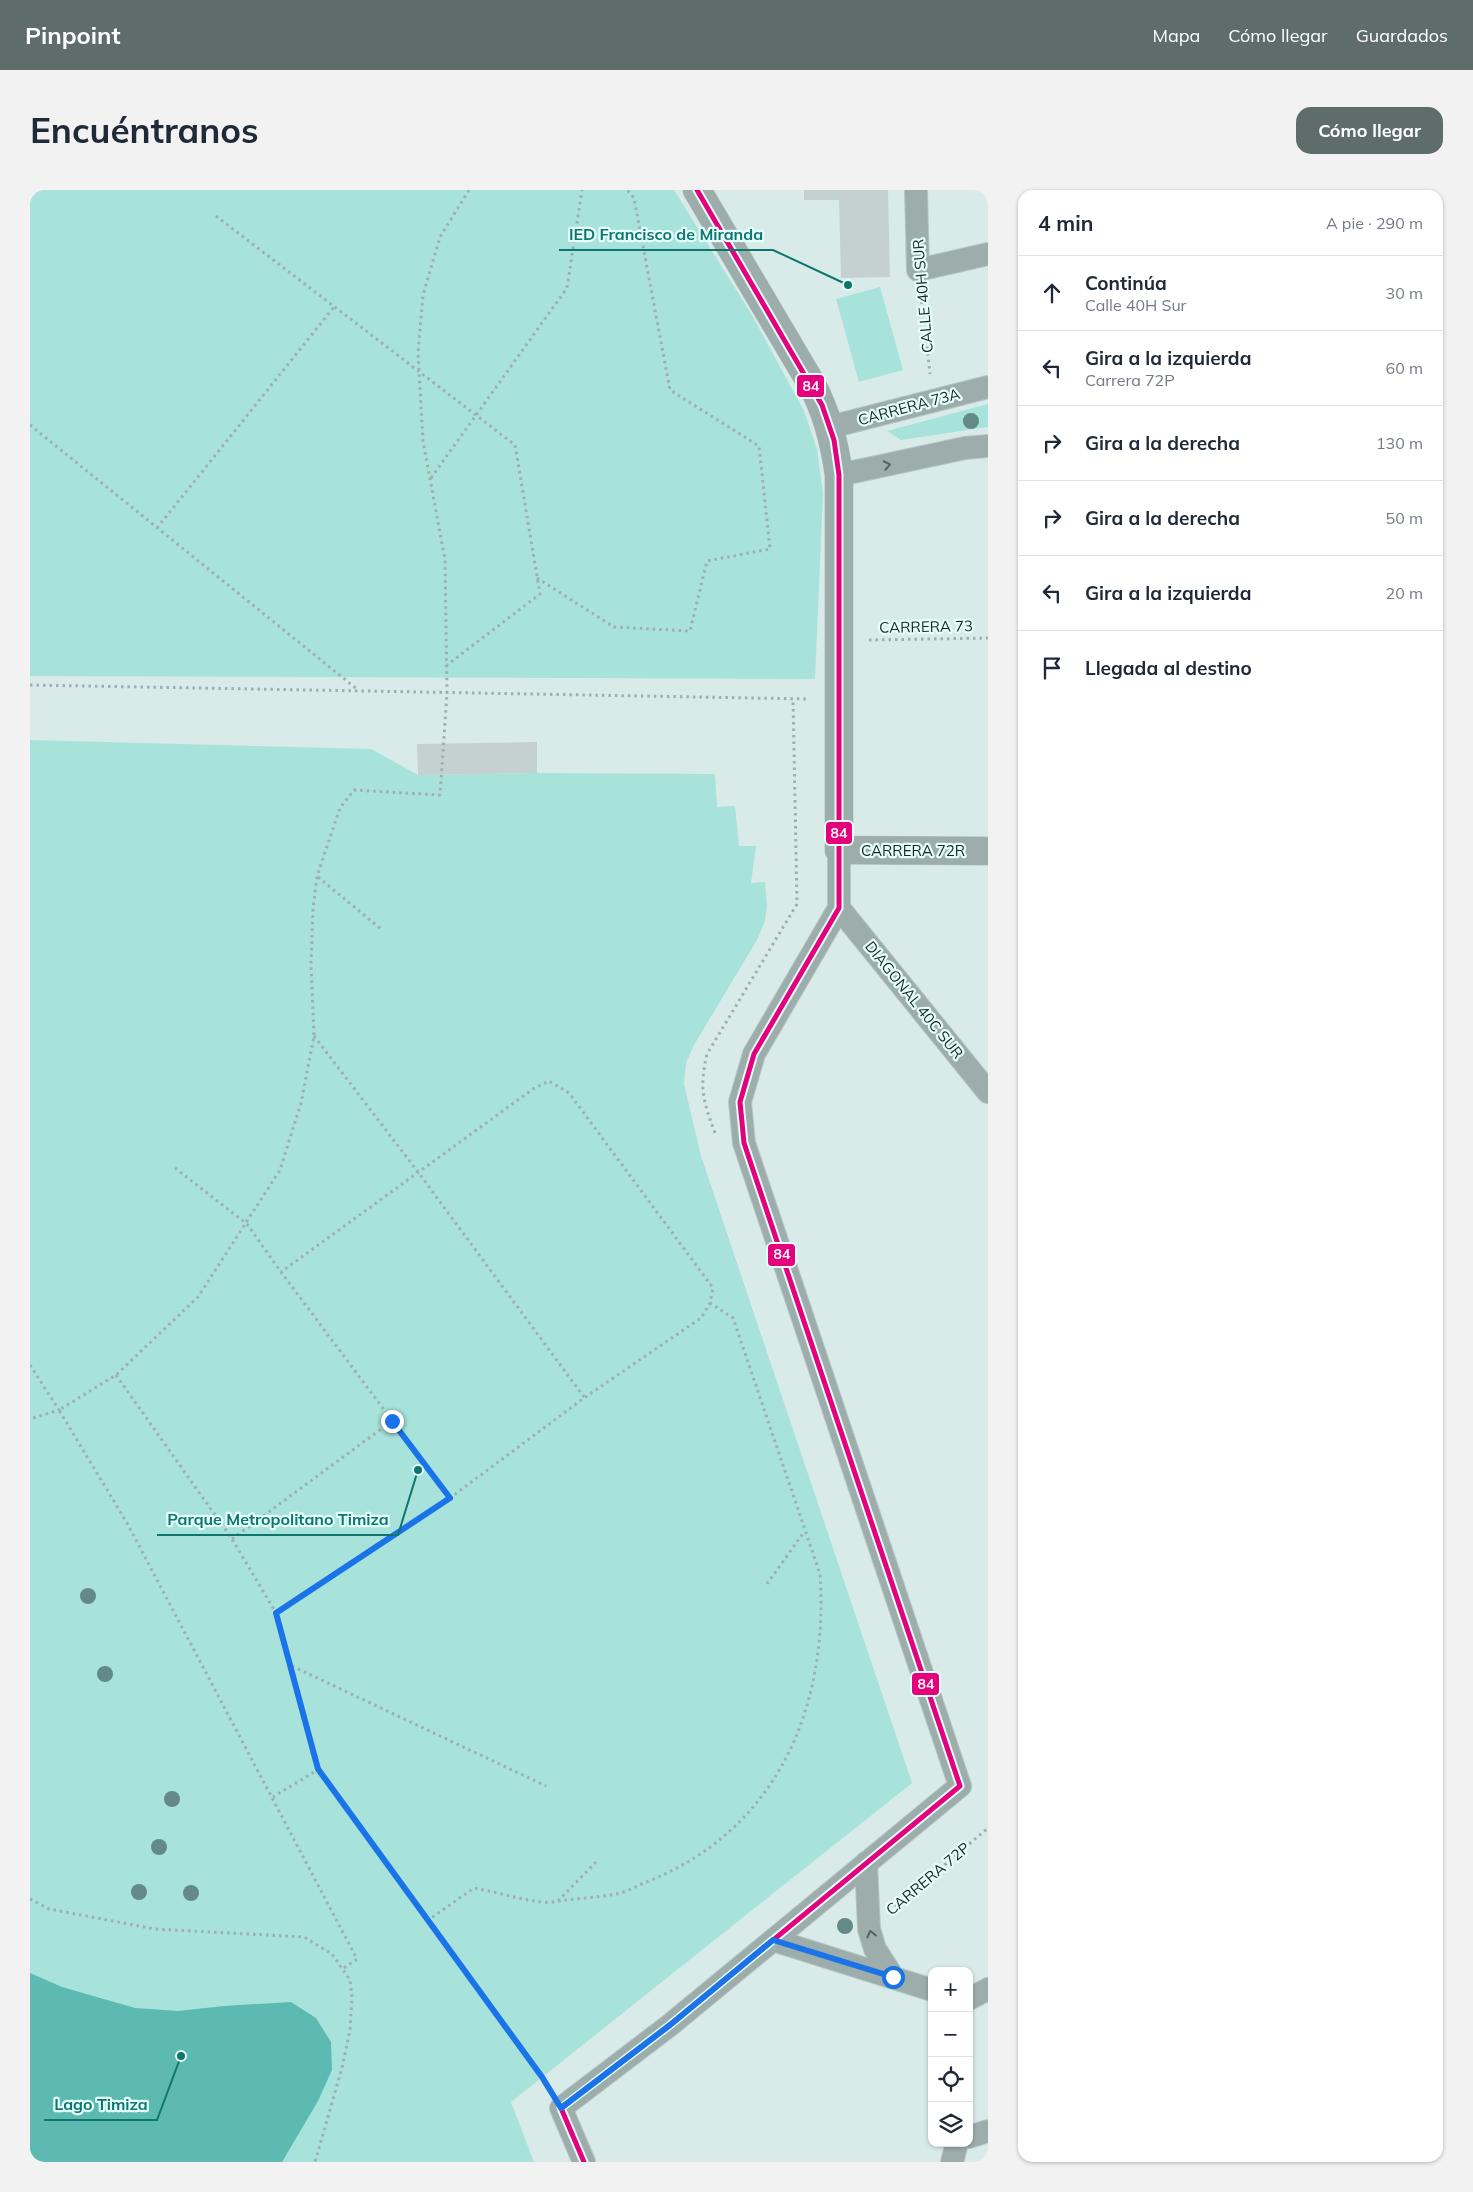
<!DOCTYPE html>
<html lang="es">
<head>
<meta charset="utf-8">
<style>
  body { margin:0; font-family:Mulish,sans-serif; background:#f2f2f3; color:#1f2937 }
  .controls { position:absolute; right:15px; bottom:15px; display:grid; overflow:hidden; border-radius:10px; box-shadow:0 1px 4px #0004 }
  .controls button { width:45px; height:45px; display:grid; place-items:center; padding:0; border:0; border-bottom:1px solid #e0e1e3; background:#fff; color:#1f2937; font:25px sans-serif }
  .stop { position:absolute; width:15px; height:15px; margin:-11px; border:4px solid #1a73e8; border-radius:50%; background:#fff }
  .stop.end { background:#1a73e8; border-color:#fff; box-shadow:0 1px 5px #0008 }
  .list { margin:0; padding:0; list-style:none }
  h2 { display:flex; justify-content:space-between; align-items:center; height:65px; margin:0; padding:0 20px; font-size:21px }
  h2 small { font-size:16px; font-weight:400; color:#747a83 }
  .list li { display:grid; grid-template-columns:32px 1fr auto; gap:15px; align-items:center; box-sizing:border-box; height:75px; padding:0 20px; border-top:1px solid #e0e1e3 }
  .list b { display:block; font-size:19px; white-space:nowrap }
  .list p { margin:0; font-size:16px; white-space:nowrap; color:#747a83 }
  .list em { font-size:16px; font-style:normal; color:#747a83 }
  .icon { flex:none; width:28px; height:28px; fill:none; stroke:currentColor; stroke-width:2; stroke-linecap:round; stroke-linejoin:round }
  .map { position:relative; flex:none; width:958px; height:1972px; overflow:hidden; border-radius:15px }
  header { display:flex; align-items:center; gap:30px; box-sizing:border-box; height:70px; padding:0 25px; background:#5e6c6a; color:#fff }
  header strong { font-size:24px }
  nav { display:flex; gap:28px; margin-inline-start:auto; font-size:18px }
  .intro { display:flex; align-items:center; justify-content:space-between; box-sizing:border-box; height:120px; padding:0 30px }
  h1 { margin:0; font-size:35px }
  .button { padding:12px 22px; border-radius:15px; background:#5e6c6a; color:#fff; font-size:18px; font-weight:700 }
  main { display:flex; gap:30px; padding:0 30px }
  aside { flex:1; background:#fff; border-radius:15px; box-shadow:0 1px 4px #0004 }
  .map>svg:first-child { display:block }
  .green { fill:#a7e2db }
  .water { fill:#5cbab2 }
  .building { fill:#c4d1d0 }
  .lines { fill:none; stroke-linecap:round; stroke-linejoin:round }
  .minor-casing { stroke:#b8c6c4; stroke-width:24 }
  .tertiary-casing { stroke:#b8c6c4; stroke-width:29 }
  .path { stroke:#a0aeac; stroke-width:3; stroke-dasharray:2.5 4; stroke-linecap:butt }
  .minor { stroke:#9dadab; stroke-width:22 }
  .tertiary { stroke:#9dadab; stroke-width:28 }
  .bus-1-casing { stroke:#e4fefb; stroke-width:9 }
  .bus-1 { stroke:#e5007d; stroke-width:5 }
  .tree { fill:#638a87 }
  .oneway { stroke:#566362 }
  .route { stroke:#1a73e8; stroke-width:6 }
  .labels { text-anchor:middle; stroke-width:4.5; stroke-linejoin:round; paint-order:stroke }
  .street-label { font-size:15px; fill:#1b2726; stroke:#e4fefb }
  .leader { fill:none; stroke:#0f766e; stroke-width:2 }
  .callout-dot { fill:#0f766e; stroke:#e4fefb; stroke-width:2 }
  .callout-label { font-size:16px; text-anchor:middle; font-weight:bold; fill:#0f766e; stroke:#e4fefb; stroke-width:4.5; stroke-linejoin:round; paint-order:stroke }
  .line-badge { stroke:#e4fefb; stroke-width:2 }
  .badge-label { font-size:14px; text-anchor:middle; font-weight:bold; fill:#fff }
</style>
</head>
<body>
<header>
<strong>Pinpoint</strong>
<nav><a>Mapa</a><a>Cómo llegar</a><a>Guardados</a></nav>
</header>
<div class="intro"><h1>Encuéntranos</h1><a class="button">Cómo llegar</a></div>
<main>
<div class="map">
<svg width="958" height="1972" viewBox="0 0 958 1972">
  <rect width="100%" height="100%" fill="#d9ebe8"/>
  <path class="green" d="M0,0H644L723,127L774,221L787,259L793,303L785,489L0,486Z
    M850,97L873,180L829,192L806,109Z
    M958,214V237L871,250L857,241Z
    M0,550L341,559L388,585L507,583L685,584L687,617L705,616L709,656H726L721,693L735,692L737,716L735,731L727,750L664,855L656,873L654,894L671,966L882,1593L481,1912L504,1972H0Z"/>
  <path class="water" d="M0,1783L32,1797L105,1818L148,1821L194,1816L261,1812L286,1828L301,1852L302,1880L288,1911L252,1972H0Z"/>
  <path class="building" d="M774,0H858L860,87L811,88L809,10H774Z
    M507,552V583L388,585L387,554Z"/>
  <g class="lines">
    <defs>
      <path id="minor" d="M886,0L888,80L958,64
        M800,237L958,197
        M809,285L935,258L958,256
        M809,718L958,902
        M836,1673L839,1739L845,1759L863,1787
        M743,1750L902,1800
        M939,1809L958,1799
        M939,1947L958,1941
        M554,1972L531,1918L640,1835L930,1596L714,953L710,912L724,864L809,718V660
        M922,1972L927,1953"/>
      <path id="tertiary" d="M667,0L781,193C797,223 804,251 809,285V660L958,661"/>
    </defs>
    <use href="#minor" class="minor-casing"/>
    <use href="#tertiary" class="tertiary-casing"/>
    <path class="path" d="M186,26L485,255L510,404L417,475
      M891,105L900,184
      M0,235L328,500
      M401,288L537,98L552,0
      M127,338L304,117
      M507,388L584,437L660,441L677,371L740,359L729,256L640,200L604,8L597,0
      M839,450L958,448
      M0,495L779,509
      M288,687L351,739
      M284,846L388,982L554,1207
      M685,943C673,910 669,899 677,864L767,714L763,509
      M145,978L217,1034L251,1082L420,1308
      M0,1175L29,1220L0,1229
      M86,1185L202,1349L246,1423L289,1579L243,1607
      M202,1349L362,1231
      M737,1394L774,1342
      M246,1423L420,1308L554,1208L671,1128L680,1113L683,1098L539,903L519,891L503,899L251,1082
      M262,1476L516,1596
      M289,1579L517,1896
      M0,1709L19,1719L125,1739L274,1747L302,1764L320,1790L322,1807L320,1840L312,1878L285,1972
      M528,1711L566,1672
      M865,1717L958,1638
      M397,1731L444,1698C466,1702 488,1709 511,1712C519,1713 529,1711 537,1710C553,1708 570,1707 586,1704C596,1702 605,1697 614,1693C746,1642 799,1519 790,1384L703,1128L680,1113
      M314,1778L327,1769L97,1333L29,1220L86,1185L168,1107L250,980L271,913L284,846L281,774L283,719L287,686L310,618L324,600L410,605L417,503L415,370L393,251L388,163L393,105L410,47L439,0"/>
    <use href="#minor" class="minor"/>
    <use href="#tertiary" class="tertiary"/>
    <defs>
      <path id="bus-1" d="M554,1972L531,1918L640,1835L930,1596L714,953L710,912L724,864L809,718V285L804,250L792,215L667,0"/>
    </defs>
    <use href="#bus-1" class="bus-1-casing"/>
    <use href="#bus-1" class="bus-1"/>
  </g>
  <g class="tree">
    <circle cx="941" cy="231" r="8"/>
    <circle cx="58" cy="1406" r="8"/>
    <circle cx="75" cy="1484" r="8"/>
    <circle cx="142" cy="1609" r="8"/>
    <circle cx="129" cy="1657" r="8"/>
    <circle cx="109" cy="1702" r="8"/>
    <circle cx="161" cy="1703" r="8"/>
    <circle cx="815" cy="1736" r="8"/>
  </g>
  <defs><path id="oneway-chevron" d="M-2-3.5L2.5 0L-2 3.5" fill="none" stroke-width="1.6" stroke-linecap="round" stroke-linejoin="round" transform="scale(1.25)"/></defs>
  <g class="oneway">
    <use href="#oneway-chevron" transform="translate(857 275) rotate(-12)"/>
    <use href="#oneway-chevron" transform="translate(841 1744) rotate(-104)"/>
  </g>
  <g class="lines">
    <path class="route" d="M362,1231L420,1308L246,1423L288,1579L512,1887L531,1918L640,1835L743,1750L863,1787"/>
  </g>
  <g class="labels">
    <g class="street-label">
      <text transform="translate(893 106) rotate(-95)" y="5">CALLE 40H SUR</text>
      <text transform="translate(879 217) rotate(-15)" y="5">CARRERA 73A</text>
      <text transform="translate(896 437) rotate(-1)" y="5">CARRERA 73</text>
      <text x="883" y="666">CARRERA 72R</text>
      <text transform="translate(884 810) rotate(51)" y="5">DIAGONAL 40C SUR</text>
      <text transform="translate(898 1689) rotate(-40)" y="5">CARRERA 72P</text>
    </g>
  </g>
  <path class="leader" d="M818 95L743 60H529M388 1280L368 1345H127M151 1866L127 1930H14"/>
  <g class="callout-dot">
    <circle cx="818" cy="95" r="5"/>
    <circle cx="388" cy="1280" r="5"/>
    <circle cx="151" cy="1866" r="5"/>
  </g>
  <g class="callout-label">
    <text x="636" y="50">IED Francisco de Miranda</text>
    <text x="248" y="1335">Parque Metropolitano Timiza</text>
    <text x="71" y="1920">Lago Timiza</text>
  </g>
  <g class="line-badge">
    <rect x="766" y="184" width="29" height="24" rx="5" fill="#e5007d"/>
    <rect x="795" y="631" width="28" height="24" rx="5" fill="#e5007d"/>
    <rect x="737" y="1053" width="29" height="24" rx="5" fill="#e5007d"/>
    <rect x="881" y="1482" width="29" height="24" rx="5" fill="#e5007d"/>
  </g>
  <g class="badge-label">
    <text x="781" y="201">84</text>
    <text x="809" y="648">84</text>
    <text x="752" y="1069">84</text>
    <text x="896" y="1499">84</text>
  </g>
</svg>
<div class="controls">
<button>+</button>
<button>−</button>
<button><svg class="icon" aria-label="locate" viewBox="0 0 24 24"><circle cx="12" cy="12" r="6"/><path d="M12 2v4M12 18v4M2 12h4M18 12h4"/></svg></button>
<button><svg class="icon" aria-label="layers" viewBox="0 0 24 24"><path d="M12 4l9 5-9 5-9-5zM3 14l9 5 9-5"/></svg></button>
</div>
<div class="stop" style="left:863px;top:1787px"></div>
<div class="stop end" style="left:362px;top:1231px"></div>
</div>
<aside>
<h2>4 min<small>A pie · 290 m</small></h2>
<ul class="list">
<li><svg class="icon" aria-label="ahead" viewBox="0 0 24 24"><path d="M12 20V5M6 11l6-6 6 6"/></svg><div><b>Continúa</b><p>Calle 40H Sur</p></div><em>30 m</em></li>
<li><svg class="icon" aria-label="left" viewBox="0 0 24 24"><path d="M17 20v-9H6M10 6l-5 5 5 5"/></svg><div><b>Gira a la izquierda</b><p>Carrera 72P</p></div><em>60 m</em></li>
<li><svg class="icon" aria-label="right" viewBox="0 0 24 24"><path d="M7 20v-9h11M14 6l5 5-5 5"/></svg><div><b>Gira a la derecha</b></div><em>130 m</em></li>
<li><svg class="icon" aria-label="right" viewBox="0 0 24 24"><path d="M7 20v-9h11M14 6l5 5-5 5"/></svg><div><b>Gira a la derecha</b></div><em>50 m</em></li>
<li><svg class="icon" aria-label="left" viewBox="0 0 24 24"><path d="M17 20v-9H6M10 6l-5 5 5 5"/></svg><div><b>Gira a la izquierda</b></div><em>20 m</em></li>
<li><svg class="icon" aria-label="arrive" viewBox="0 0 24 24"><path d="M6 21V4h12l-3 4 3 4H6"/></svg><div><b>Llegada al destino</b></div></li>
</ul>
</aside>
</main>
</body>
</html>
